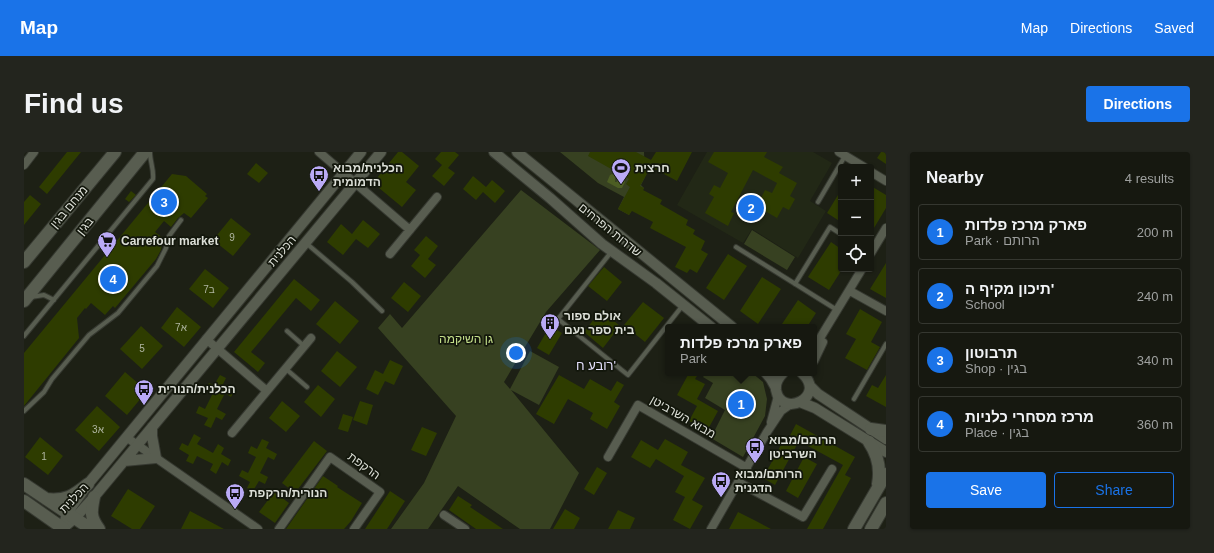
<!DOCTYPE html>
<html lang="en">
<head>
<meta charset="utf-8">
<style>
  body { margin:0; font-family:Arial,Heebo,sans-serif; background:#23251e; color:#f1f3f6 }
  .controls { position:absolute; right:12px; top:12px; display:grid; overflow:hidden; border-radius:4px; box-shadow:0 1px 3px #0004 }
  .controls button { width:36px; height:36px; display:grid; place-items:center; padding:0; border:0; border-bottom:1px solid #353730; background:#161810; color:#f1f3f6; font:20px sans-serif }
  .you { position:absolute; left:492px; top:201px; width:14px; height:14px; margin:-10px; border:3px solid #fff; border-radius:50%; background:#1a73e8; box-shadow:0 0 0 6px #1a73e833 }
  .badge { display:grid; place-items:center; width:26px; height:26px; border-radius:50%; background:#1a73e8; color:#fff; font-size:13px; font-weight:700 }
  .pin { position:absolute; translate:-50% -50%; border:2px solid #fff; box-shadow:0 1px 4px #0006 }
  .popup { position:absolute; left:641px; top:172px; width:152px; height:52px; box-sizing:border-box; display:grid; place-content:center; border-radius:4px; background:#161810; filter:drop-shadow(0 1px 3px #0005); font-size:13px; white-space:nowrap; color:#9ea09f }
  .popup b { font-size:15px; color:#f1f3f6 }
  .popup::after { content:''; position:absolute; left:50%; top:100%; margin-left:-8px; border:8px solid transparent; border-top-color:#161810 }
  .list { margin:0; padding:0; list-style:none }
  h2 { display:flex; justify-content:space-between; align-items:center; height:52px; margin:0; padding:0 16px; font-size:17px }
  h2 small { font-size:13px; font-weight:400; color:#9ea09f }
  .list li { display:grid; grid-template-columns:26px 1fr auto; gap:12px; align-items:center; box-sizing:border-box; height:56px; margin:0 8px 8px; padding:0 8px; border:1px solid #353730; border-radius:4px }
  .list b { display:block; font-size:15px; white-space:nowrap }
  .list p { margin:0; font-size:13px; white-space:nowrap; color:#9ea09f }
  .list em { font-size:13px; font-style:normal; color:#9ea09f }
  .actions { display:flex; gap:8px; padding:12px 16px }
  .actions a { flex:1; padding:9px 0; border:1px solid #1a73e8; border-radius:4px; text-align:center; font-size:14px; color:#1a73e8 }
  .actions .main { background:#1a73e8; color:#fff }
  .icon { flex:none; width:22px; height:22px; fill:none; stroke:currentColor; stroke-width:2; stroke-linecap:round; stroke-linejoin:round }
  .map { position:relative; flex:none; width:862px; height:377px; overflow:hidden; border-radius:4px }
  header { display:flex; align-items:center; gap:24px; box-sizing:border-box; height:56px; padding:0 20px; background:#1a73e8; color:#fff }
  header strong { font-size:19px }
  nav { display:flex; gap:22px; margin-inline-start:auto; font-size:14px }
  .intro { display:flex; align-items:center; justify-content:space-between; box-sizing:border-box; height:96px; padding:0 24px }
  h1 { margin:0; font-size:28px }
  .button { padding:10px 18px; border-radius:4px; background:#1a73e8; color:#fff; font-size:14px; font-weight:700 }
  main { display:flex; gap:24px; padding:0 24px }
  aside { flex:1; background:#161810; border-radius:4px; box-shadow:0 1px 3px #0004 }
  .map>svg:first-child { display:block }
  .built { fill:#222816 }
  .green { fill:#374121 }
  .water { fill:#4c5d23 }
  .building { fill:#2e3c00 }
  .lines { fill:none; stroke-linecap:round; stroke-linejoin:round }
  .service-casing { stroke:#363931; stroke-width:6 }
  .minor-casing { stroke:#363931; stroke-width:10 }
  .tertiary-casing { stroke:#363931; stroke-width:12 }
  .secondary-casing { stroke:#363931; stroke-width:14 }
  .service { stroke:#585d50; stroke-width:4 }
  .minor { stroke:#585d50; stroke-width:8 }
  .tertiary { stroke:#585d50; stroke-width:10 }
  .secondary { stroke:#585d50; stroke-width:12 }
  .labels { text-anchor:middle; stroke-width:3.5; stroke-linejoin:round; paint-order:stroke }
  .number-label { font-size:10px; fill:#b0b6a1 }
  .poi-label { font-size:12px; font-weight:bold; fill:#dcdfd7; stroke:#13170c; text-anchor:start }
  .street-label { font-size:12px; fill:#dcdfd7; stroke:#13170c }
  .park-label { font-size:12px; fill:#c5e08b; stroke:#13170c }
  .neighbourhood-label { font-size:13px; fill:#e5e0fd; stroke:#13170c }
</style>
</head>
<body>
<header>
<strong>Map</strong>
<nav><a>Map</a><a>Directions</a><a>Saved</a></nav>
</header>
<div class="intro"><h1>Find us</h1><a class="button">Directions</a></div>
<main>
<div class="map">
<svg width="862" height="377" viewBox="0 0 862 377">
  <rect width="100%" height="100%" fill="#1d2015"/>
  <path class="built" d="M683,0H789L808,11L786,49L802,59L774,106L728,77L719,91L653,53Z"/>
  <path class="green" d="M536,0H620L621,25L617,33L620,36L605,63L594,57L600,45L574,31Z
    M497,38L576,98L522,160L480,230L486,237L506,199L535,215L515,253L487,238L555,321L526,377H496L434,334L404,377H367L400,331L432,264L354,176L366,162L378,176Z
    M728,78L771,105L763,118L720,92Z
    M682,221H728L739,230L743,247L741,264L719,305L687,286L701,258L681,246L689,231L679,225Z"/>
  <path class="water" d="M588,22L591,24V30H593L595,26L600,28L601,30L598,36H594L583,30L586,23Z"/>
  <path class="building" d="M43,0H57L23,42L15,35Z
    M374,0H378L395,14L382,30L392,38L378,55L349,31Z
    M417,0H431L435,3L424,16L431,21L420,34L408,24L418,13L411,7Z
    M566,0H612L627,8L632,0H668L653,29L627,15L616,34L620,36L619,38L638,48L636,52L664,68L662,73L671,78L669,82L681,89L677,98L684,102L673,121L666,117L663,121L651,115L662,95L626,76L629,70L608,59L605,63L594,57L606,35L602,32L605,27L564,4Z
    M690,0H743L740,5L759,15L755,21L773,31L766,44L771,47L765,58L759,55L753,66L736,56L740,47L737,46L741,38L748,41L753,31L729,18L707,60L710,61L704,74L681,61L690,45L685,42L690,33L696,36L704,21L684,10Z
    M857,0H862V12L853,6Z
    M232,11L244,21L235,31L223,22Z
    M148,22L162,24L183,42L181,44L184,46L167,66L160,61L154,66L147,75L140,69L131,80L139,86L137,98L132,107L91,156L89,154L81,163L67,151L62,157L61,156L53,166L55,186L0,254V201Z
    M449,24L462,35L468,28L481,39L471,51L459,40L452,48L439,37Z
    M847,34L862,43V56L847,81Z
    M817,38V70L803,61Z
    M107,39L112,43L105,50L101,47Z
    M6,43L17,52L0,73V50Z
    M207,66L227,82L209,104L189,88Z
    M339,68L356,82L344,96L332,87L319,103L303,90L317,72L328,82Z
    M402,84L414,94L404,107L412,113L401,126L387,114L396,103L390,98Z
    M807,90L817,97V119L805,138L784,125Z
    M704,102L723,114L700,148L682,136Z
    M862,111V146L846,137Z
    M580,115L598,130L583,149L564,134Z
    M181,117L205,136L189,156L165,137Z
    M738,125L757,137L734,172L716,159Z
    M270,127L296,148L287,159L272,146L227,200L241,211L234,220L210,200Z
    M380,130L397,144L384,160L367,146Z
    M774,148L792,161L783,175H756Z
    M311,149L335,169L316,192L292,172Z
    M619,150L640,166L621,190L600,173Z
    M153,155L177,175L160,195L137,176Z
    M836,157L858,170L847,190L856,195L843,218L821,206L832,187L822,182Z
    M577,158L596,174L579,196L560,180Z
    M117,174L139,194L118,217L96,197Z
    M526,174L538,181L525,203L513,196Z
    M313,199L333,215L316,235L297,219Z
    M366,208L379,214L370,233L361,229L354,243L342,237L351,218L359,222Z
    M101,220L123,239L103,263L81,244Z
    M665,221H675L671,227L681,232L673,247L694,259L683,279L665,269L673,254L653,243Z
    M196,223L202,226L199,232L211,238L207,245L201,241L193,257L202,262L198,268L192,265L187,276L180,273L184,266L172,261L175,254L181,257L189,241L181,237L185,231L190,233Z
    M535,223L560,237L566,227L587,239L593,229L600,233L590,250L596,254L583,277L566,267L569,261L544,247L530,272L512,262Z
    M862,223V255L842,244L848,233L854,236Z
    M294,233L311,247L297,265L280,250Z
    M258,249L276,264L262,280L245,266Z
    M336,249L349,253L343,273L329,268Z
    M73,254L96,275L75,299L51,278Z
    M319,262L329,265L324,280L314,277Z
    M772,272L831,305L821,323L827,326L799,377H783L819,313L775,289L751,333L739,326L758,291L761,293Z
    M398,275L413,281L402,304L387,298Z
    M170,282L177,286L173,292L189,301L194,292L200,296L197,302L207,308L204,314L198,310L192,322L186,318L189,312L173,304L169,312L162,309L165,303L155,297L158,291L164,294Z
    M16,285L39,304L24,323L1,305Z
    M238,287L245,290L242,296L253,302L250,308L244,305L236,321L244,325L241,332L235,329L229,339L223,336L226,330L215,324L218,318L224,321L232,305L224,301L227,294L233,297Z
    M641,287L664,300L657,313L681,326L668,348L679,354L666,377L649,368L661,345L651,340L660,324L632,307L626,316L607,305L617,288L634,298Z
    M290,289L303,299L271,341L258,331Z
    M780,305L793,312L774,346L762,339Z
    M573,315L583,321L570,343L560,337Z
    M299,324L314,334L313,335L338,351L327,369L320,377H262Z
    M104,337L131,354L116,377H108L87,364Z
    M366,339L381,349L363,377H341Z
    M250,340L265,351L251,371L235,360Z
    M434,344L448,353L446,355L479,377H452L425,358Z
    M541,357L556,366L550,377H529Z
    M594,358L611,366L606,377H584Z
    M166,359L200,377H157Z
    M714,360L732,369L747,377H705Z"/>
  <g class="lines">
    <defs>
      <path id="service" d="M794,50L821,4
        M282,91L328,130L358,159
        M712,95L813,158
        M588,99L534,167L604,223L659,153
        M771,132L806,75L817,82
        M7,145L20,143L30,148
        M263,179L280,194
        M0,184L129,27C130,17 126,10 126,0
        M262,217L283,235
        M830,247L862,192
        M0,259L20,240L28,227L65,183L94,161L133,114L142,96L145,84L157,68"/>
      <path id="minor" d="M295,0L386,78
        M815,0L840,15
        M0,13L10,0
        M847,20L862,29
        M847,101L862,76
        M366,102L413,45
        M826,139L862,159
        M182,187L243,239
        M790,196L838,117
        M790,209L799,190
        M747,270L754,244
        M208,281L287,186
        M102,285L234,377
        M584,305L614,253L723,316
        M714,330L779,365L808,317
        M420,363L441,377
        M255,377L306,305L356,340L330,377
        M687,377L743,280L757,259L767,252"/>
      <path id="tertiary" d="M470,0L526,46L578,92L632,131L687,175
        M493,0L708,175
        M742,221L747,227L752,236
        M759,221C754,226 751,231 752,238C757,267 804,245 778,221
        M786,234L794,242L862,287
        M776,250L791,256L862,300
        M100,309L132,306L128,284V275
        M41,369L43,361L64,332L337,0
        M39,376L51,366L70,345L357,0"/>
      <path id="secondary" d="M0,110L91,0
        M0,149L121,0
        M847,277L862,279
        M845,290C854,303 857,316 854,332
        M0,332L67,377
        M70,345C67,360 66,365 75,377
        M22,347C42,349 49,344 64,332
        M0,349L40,377
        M830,377L862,322
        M847,377L862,351"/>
    </defs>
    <use href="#service" class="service-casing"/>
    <use href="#minor" class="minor-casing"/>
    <use href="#tertiary" class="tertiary-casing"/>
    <use href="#secondary" class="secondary-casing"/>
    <use href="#service" class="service"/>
    <use href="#minor" class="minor"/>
    <use href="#tertiary" class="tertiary"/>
    <use href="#secondary" class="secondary"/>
  </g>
  <defs>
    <symbol id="stadium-pin" viewBox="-11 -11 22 30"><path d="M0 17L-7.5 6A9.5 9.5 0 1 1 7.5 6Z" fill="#baaaf6" stroke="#13170c"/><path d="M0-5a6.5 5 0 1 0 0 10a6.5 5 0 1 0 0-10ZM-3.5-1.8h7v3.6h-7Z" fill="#111"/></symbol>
    <symbol id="bus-pin" viewBox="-11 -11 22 30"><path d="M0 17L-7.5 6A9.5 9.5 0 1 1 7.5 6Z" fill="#baaaf6" stroke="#13170c"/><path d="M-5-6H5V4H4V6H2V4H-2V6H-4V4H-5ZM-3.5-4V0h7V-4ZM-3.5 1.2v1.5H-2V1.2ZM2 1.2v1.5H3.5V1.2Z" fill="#111"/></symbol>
    <symbol id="supermarket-pin" viewBox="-11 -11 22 30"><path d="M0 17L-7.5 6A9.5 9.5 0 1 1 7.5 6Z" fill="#baaaf6" stroke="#13170c"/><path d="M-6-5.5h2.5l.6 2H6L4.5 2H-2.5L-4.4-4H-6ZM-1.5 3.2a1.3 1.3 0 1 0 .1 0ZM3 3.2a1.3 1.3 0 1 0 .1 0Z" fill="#111"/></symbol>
    <symbol id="building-pin" viewBox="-11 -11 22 30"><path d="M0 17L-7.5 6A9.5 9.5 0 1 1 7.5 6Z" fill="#baaaf6" stroke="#13170c"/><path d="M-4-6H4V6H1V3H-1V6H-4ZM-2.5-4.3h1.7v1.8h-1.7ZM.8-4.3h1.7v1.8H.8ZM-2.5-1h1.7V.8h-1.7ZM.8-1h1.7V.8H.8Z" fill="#111"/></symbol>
  </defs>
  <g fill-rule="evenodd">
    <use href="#stadium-pin" x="586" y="5" width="22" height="30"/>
    <use href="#bus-pin" x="284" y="12" width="22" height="30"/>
    <use href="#supermarket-pin" x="72" y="78" width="22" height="30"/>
    <use href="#building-pin" x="515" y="160" width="22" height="30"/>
    <use href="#bus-pin" x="109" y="226" width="22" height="30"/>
    <use href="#bus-pin" x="720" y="284" width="22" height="30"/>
    <use href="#bus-pin" x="686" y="318" width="22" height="30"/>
    <use href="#bus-pin" x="200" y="330" width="22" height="30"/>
  </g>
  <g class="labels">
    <g class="number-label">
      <text x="208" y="89">9</text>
      <text x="185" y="141">7ב</text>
      <text x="157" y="179">7א</text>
      <text x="118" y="200">5</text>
      <text x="74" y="281">3א</text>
      <text x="20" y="308">1</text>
    </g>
    <g class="poi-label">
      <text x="309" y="20">הכלנית/מבוא<tspan x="309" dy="14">הדמומית</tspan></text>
      <text x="611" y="20">חרצית</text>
      <text x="97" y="93">Carrefour market</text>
      <text x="540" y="168">אולם ספור<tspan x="540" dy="14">בית ספר נעם</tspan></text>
      <text x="134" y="241">הכלנית/הנורית</text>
      <text x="745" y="292">הרותם/מבוא<tspan x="745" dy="14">השרביטן</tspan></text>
      <text x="711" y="326">הרותם/מבוא<tspan x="711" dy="14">הדגנית</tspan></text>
      <text x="225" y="345">הנורית/הרקפת</text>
    </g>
    <g class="street-label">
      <text transform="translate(45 55) rotate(-50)" y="4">מנחם בגין</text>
      <text transform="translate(61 74) rotate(-51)" y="4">בגין</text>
      <text transform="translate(586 78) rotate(39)" y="4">שדרות הפרחים</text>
      <text transform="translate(258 99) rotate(-50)" y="4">הכלנית</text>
      <text transform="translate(659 265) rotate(30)" y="4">מבוא השרביטן</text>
      <text transform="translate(340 314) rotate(36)" y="4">הרקפת</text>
      <text transform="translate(50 346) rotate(-47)" y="4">הכלנית</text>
    </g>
    <g class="park-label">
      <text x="442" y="191">גן השיקמה</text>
    </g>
    <g class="neighbourhood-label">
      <text x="572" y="218">רובע ח'</text>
    </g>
  </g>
</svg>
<div class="controls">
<button>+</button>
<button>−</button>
<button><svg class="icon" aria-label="locate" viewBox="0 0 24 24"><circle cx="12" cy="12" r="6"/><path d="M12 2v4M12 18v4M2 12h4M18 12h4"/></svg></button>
</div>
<div class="you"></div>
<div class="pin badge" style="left:717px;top:252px">1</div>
<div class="popup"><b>פארק מרכז פלדות</b>Park</div>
<div class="pin badge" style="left:727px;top:56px">2</div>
<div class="pin badge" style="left:140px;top:50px">3</div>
<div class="pin badge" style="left:89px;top:127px">4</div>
</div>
<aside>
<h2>Nearby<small>4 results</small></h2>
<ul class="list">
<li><span class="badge">1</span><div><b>פארק מרכז פלדות</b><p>Park · הרותם</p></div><em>200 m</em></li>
<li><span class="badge">2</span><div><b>תיכון מקיף ה'</b><p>School</p></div><em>240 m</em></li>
<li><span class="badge">3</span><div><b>תרבוטון</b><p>Shop · בגין</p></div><em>340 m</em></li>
<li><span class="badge">4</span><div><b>מרכז מסחרי כלניות</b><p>Place · בגין</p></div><em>360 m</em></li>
</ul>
<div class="actions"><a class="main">Save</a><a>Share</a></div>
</aside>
</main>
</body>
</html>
